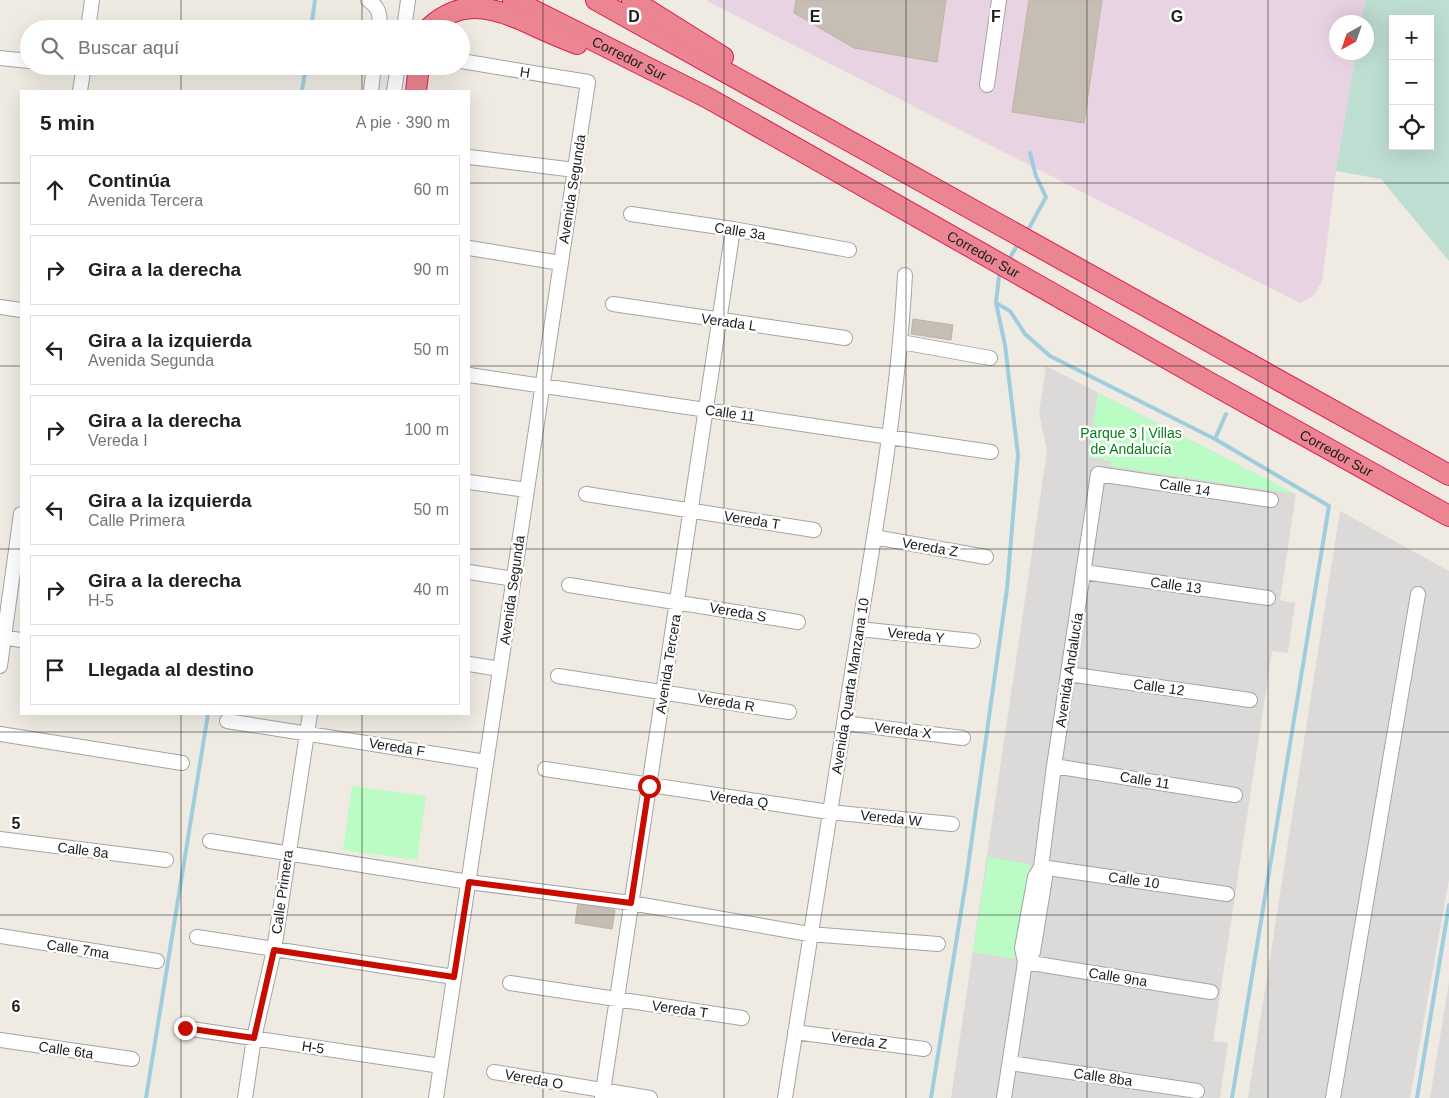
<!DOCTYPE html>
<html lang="es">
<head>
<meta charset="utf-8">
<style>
  body { margin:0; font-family:Arial,sans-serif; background:#f6f6f6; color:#202124 }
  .controls { position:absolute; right:15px; top:15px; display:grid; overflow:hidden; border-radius:0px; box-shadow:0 5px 20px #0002 }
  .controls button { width:45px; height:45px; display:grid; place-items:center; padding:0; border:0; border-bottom:1px solid #e0e0e0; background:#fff; color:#202124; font:25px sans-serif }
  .compass { position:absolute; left:1329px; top:15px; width:45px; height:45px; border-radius:50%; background:#fff; box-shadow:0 5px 20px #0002; rotate:220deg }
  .stop { position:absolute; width:15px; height:15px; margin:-11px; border:4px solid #c90c00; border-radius:50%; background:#fff }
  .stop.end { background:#c90c00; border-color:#fff; box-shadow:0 1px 5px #0008 }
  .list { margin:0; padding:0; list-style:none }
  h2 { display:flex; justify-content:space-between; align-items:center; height:65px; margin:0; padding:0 20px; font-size:21px }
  h2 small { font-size:16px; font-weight:400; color:#757577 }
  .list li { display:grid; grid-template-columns:32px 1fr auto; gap:15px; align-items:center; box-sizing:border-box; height:70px; margin:0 10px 10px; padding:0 10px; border:1px solid #e0e0e0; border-radius:0px }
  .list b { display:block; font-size:19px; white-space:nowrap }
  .list p { margin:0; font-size:16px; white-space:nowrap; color:#757577 }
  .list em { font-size:16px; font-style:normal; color:#757577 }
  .icon { flex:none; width:28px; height:28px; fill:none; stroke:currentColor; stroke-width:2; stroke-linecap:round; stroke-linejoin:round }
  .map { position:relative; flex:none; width:1449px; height:1098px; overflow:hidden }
  .search { position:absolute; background:#fff; box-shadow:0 5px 20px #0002; left:20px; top:20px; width:450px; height:55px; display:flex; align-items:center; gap:12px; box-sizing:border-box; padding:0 18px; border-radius:28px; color:#757577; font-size:19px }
  .panel { position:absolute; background:#fff; box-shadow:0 5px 20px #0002; left:20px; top:90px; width:450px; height:625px; border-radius:0px }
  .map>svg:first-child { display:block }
  .residential { fill:#dbdad9 }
  .industrial { fill:#e8d3e3 }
  .wetland { fill:#beded1; fill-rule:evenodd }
  .park { fill:#bbfcc4 }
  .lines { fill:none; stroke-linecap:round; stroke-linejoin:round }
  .stream { stroke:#9fcddf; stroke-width:4 }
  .building { fill:#c6beb5; stroke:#c1b2a3 }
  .minor-casing { stroke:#a4a4a4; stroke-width:16 }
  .highway-casing { stroke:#e01b52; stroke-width:22 }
  .minor { stroke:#fff; stroke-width:14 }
  .highway { stroke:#eb8591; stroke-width:20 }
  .route { stroke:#c90c00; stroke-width:6 }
  .grid { fill:none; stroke:#1d1d1d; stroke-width:1; stroke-opacity:0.55 }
  .labels { text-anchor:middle; stroke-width:5; stroke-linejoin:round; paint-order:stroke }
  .street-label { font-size:14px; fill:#1d1d1d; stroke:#fff }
  .park-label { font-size:14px; fill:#067f17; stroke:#fff }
  .grid-label { font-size:16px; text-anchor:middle; font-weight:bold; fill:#1d1d1d; stroke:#fff; stroke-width:5; stroke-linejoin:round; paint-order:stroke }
</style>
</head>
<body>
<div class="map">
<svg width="1449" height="1098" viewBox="0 0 1449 1098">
  <rect width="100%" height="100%" fill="#efebe2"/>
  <path class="residential" d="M1046,366L1296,494L1280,600L1295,603L1288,653L1272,651L1213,1041L1228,1043L1220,1098H951L1047,451L1039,413Z
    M1340,511L1449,571V879L1410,1098H1248Z
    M1449,982V1098H1430Z"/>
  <path class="industrial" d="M705,0H1365L1361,22H1336V52L1356,53L1336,171L1322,282L1313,296L1300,303Z"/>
  <path class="wetland" d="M1365,0H1449V261L1381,179L1336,171L1356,53L1366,52V22H1361ZM1393,19H1430V146H1393Z"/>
  <path class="park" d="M1098,393L1296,494L1110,466V461L1088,457Z
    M352,786L426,796L417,860L343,850Z
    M988,857L1030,864L1014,959L973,952Z"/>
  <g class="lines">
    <path class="stream" d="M311,29L315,0
      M302,91L306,66
      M1028,230L1046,197L1036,176L1030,153
      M1008,261L1018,244
      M996,303L1010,311L1025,334L1050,356L1215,439
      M1226,414L1215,439L1329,506L1232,1098
      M146,1098L208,714
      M931,1098L966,881L1007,589L1018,455L1005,345L996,303L999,276
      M1417,1098L1449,905"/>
  </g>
  <path class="building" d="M796,0H946L937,62L854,48L794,13Z
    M1029,0H1102L1084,123L1012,112Z
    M913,319L953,325L951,340L911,334Z
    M578,903L615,910L612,929L575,923Z"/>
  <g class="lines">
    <defs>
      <path id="minor" d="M368,0C379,7 381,15 379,29
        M88,29L92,0
        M404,29L408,0
        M0,58L29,61
        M987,85L999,0
        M80,91L84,66
        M371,91L374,66
        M394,91L398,66
        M469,157L575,170
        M631,214L733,229L849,250
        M469,248L561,263
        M613,304L845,338
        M0,307L21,310
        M901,342L990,358
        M469,375L991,452
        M469,482L527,490
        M586,494L814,530
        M874,537L986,557
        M469,572L514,579
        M1084,572L1268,598
        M569,585L798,622
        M859,629L973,641
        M0,637L21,640
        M469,664L500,669
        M0,666L21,514
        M1068,674L1250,700
        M558,676L789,712
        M227,721L486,762
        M844,723L963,738
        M0,734L182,763
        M1054,766L1235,795
        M545,769L829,812L952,824
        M0,839L166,860
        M210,841L469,882L631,903L809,934L938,944
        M1041,867L1227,894
        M0,936L157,961
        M197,937L454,977
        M1025,962L1033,952L1045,878L1041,867L1054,766L1098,474L1271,500
        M1025,962L1211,992
        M510,983L742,1018
        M185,1028L441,1066
        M795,1032L924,1049
        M0,1040L132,1059
        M1010,1063L1197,1091
        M494,1072L650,1098
        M245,1098L254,1038L274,950L310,714
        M436,1098L588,82L461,61
        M602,1098L733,229
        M785,1098C807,952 830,806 854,660C875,532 898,404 905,275
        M1004,1098L1025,962L1022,948L1035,877L1041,867
        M1333,1098L1418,594"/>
      <g id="highway">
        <path id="s1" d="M513,0L708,98L1212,384L1449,516"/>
        <path d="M596,0L1449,475"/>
        <path d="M632,0L723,57"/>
        <path d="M428,29C458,0 487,5 524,21C541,29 559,37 577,44"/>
        <path d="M416,91L419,66"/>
      </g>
    </defs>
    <use href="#minor" class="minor-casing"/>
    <use href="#highway" class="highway-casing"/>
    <use href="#minor" class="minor"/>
    <use href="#highway" class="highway"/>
  </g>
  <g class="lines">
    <path class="route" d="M185,1028L254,1038L274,950L454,977L469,882L631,903L649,786"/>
  </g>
  <path class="grid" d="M181,0V29M362,0V29M543,0V1098M724,0V1098M906,0V1098M1087,0V1098M1268,0V1098M181,66V91M362,66V91M0,183H21M469,183H1449M0,366H21M469,366H1449M0,549H21M469,549H1449M181,714V1098M362,714V1098M0,732H1449M0,915H1449"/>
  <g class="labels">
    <g class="street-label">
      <text dy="5" stroke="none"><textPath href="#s1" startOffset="130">Corredor Sur</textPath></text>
      <text transform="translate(525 72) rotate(9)" y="5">H</text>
      <text transform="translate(572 189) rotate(-81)" y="5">Avenida Segunda</text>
      <text transform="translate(740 231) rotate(9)" y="5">Calle 3a</text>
      <text dy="5" stroke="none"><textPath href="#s1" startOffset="535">Corredor Sur</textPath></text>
      <text transform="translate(729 322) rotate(8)" y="5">Verada L</text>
      <text transform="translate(730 413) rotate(8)" y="5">Calle 11</text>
      <text dy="5" stroke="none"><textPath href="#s1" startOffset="940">Corredor Sur</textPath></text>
      <text transform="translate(1185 487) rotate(9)" y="5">Calle 14</text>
      <text transform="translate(752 520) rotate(9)" y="5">Vereda T</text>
      <text transform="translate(930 547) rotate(10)" y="5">Vereda Z</text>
      <text transform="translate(1176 585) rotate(8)" y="5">Calle 13</text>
      <text transform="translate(512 590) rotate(-82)" y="5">Avenida Segunda</text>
      <text transform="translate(738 612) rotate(10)" y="5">Vereda S</text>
      <text transform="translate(916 635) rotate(6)" y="5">Vereda Y</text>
      <text transform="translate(668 664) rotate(-81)" y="5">Avenida Tercera</text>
      <text transform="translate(1069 670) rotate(-81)" y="5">Avenida Andalucía</text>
      <text transform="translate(850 686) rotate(-81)" y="5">Avenida Quarta Manzana 10</text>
      <text transform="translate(1159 687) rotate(8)" y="5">Calle 12</text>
      <text transform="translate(726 702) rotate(9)" y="5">Vereda R</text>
      <text transform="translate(903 730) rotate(7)" y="5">Vereda X</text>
      <text transform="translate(397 747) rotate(9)" y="5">Vereda F</text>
      <text transform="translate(1145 780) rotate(9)" y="5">Calle 11</text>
      <text transform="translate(739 799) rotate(8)" y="5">Vereda Q</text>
      <text transform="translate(891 818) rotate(6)" y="5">Vereda W</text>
      <text transform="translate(83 850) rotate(7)" y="5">Calle 8a</text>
      <text transform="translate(1134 880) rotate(8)" y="5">Calle 10</text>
      <text transform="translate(282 892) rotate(-82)" y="5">Calle Primera</text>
      <text transform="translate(78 949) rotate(9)" y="5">Calle 7ma</text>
      <text transform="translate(1118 977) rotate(9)" y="5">Calle 9na</text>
      <text transform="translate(680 1009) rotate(8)" y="5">Vereda T</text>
      <text transform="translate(859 1040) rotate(8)" y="5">Vereda Z</text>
      <text transform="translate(313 1047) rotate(8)" y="5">H-5</text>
      <text transform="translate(66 1050) rotate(8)" y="5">Calle 6ta</text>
      <text transform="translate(1103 1077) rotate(8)" y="5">Calle 8ba</text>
      <text transform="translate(534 1079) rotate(10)" y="5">Vereda O</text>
    </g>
    <g class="park-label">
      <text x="1131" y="438">Parque 3 | Villas<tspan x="1131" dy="16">de Andalucía</tspan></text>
    </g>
  </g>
  <g class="grid-label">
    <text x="634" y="22">D</text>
    <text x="815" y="22">E</text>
    <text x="996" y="22">F</text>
    <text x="1177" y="22">G</text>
    <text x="16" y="829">5</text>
    <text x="16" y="1012">6</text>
  </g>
</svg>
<div class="controls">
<button>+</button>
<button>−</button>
<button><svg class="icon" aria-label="locate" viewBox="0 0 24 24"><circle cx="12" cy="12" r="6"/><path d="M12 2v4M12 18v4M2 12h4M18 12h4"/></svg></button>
</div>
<svg class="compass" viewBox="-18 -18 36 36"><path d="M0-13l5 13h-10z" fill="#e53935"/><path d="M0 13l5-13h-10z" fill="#757577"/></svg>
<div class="stop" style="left:649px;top:786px"></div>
<div class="stop end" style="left:185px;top:1028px"></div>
<div class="search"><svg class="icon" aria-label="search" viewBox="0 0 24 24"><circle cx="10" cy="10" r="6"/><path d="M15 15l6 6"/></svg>Buscar aquí</div>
<section class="panel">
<h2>5 min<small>A pie · 390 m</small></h2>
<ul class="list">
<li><svg class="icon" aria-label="ahead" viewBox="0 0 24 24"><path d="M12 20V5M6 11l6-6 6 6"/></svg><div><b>Continúa</b><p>Avenida Tercera</p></div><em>60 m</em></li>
<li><svg class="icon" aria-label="right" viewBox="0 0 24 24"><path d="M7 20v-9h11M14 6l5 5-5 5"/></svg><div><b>Gira a la derecha</b></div><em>90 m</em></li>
<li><svg class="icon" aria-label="left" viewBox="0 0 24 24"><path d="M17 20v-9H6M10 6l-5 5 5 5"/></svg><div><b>Gira a la izquierda</b><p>Avenida Segunda</p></div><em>50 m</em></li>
<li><svg class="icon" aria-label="right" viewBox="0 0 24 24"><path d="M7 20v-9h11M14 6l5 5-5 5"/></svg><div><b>Gira a la derecha</b><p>Vereda I</p></div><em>100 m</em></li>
<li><svg class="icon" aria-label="left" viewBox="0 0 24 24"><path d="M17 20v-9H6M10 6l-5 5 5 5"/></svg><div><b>Gira a la izquierda</b><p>Calle Primera</p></div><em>50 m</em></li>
<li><svg class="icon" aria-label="right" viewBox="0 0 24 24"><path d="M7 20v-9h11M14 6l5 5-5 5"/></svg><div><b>Gira a la derecha</b><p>H-5</p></div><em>40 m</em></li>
<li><svg class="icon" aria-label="arrive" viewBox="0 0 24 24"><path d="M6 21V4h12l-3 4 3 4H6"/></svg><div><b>Llegada al destino</b></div></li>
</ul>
</section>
</div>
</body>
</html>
